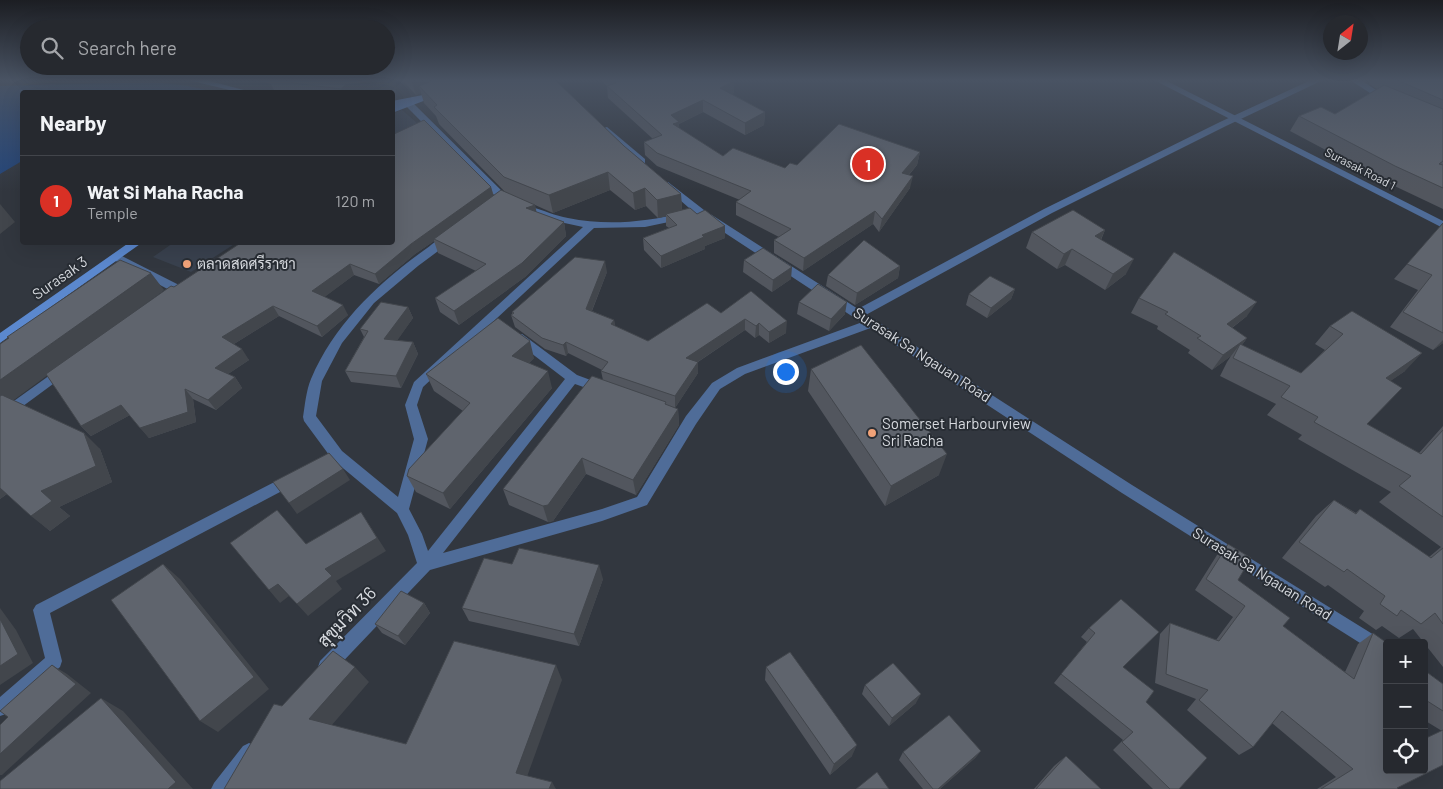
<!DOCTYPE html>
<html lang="en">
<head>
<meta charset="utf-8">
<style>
  body { margin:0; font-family:Barlow,Sarabun,sans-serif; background:#2e3137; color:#f1f3f6 }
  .controls { position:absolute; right:15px; bottom:15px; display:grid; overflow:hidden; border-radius:5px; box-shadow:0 5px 20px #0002 }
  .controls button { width:45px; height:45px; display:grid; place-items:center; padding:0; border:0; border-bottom:1px solid #42454b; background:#26292f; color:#f1f3f6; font:25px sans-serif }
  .compass { position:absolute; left:1323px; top:15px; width:45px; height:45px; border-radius:50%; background:#26292f; box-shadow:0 5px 20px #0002; rotate:30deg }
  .you { position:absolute; left:785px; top:371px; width:18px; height:18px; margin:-12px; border:4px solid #fff; border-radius:50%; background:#1a73e8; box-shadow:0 0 0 8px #1a73e833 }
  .badge { display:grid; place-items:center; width:32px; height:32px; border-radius:50%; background:#d93025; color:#fff; font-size:16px; font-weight:700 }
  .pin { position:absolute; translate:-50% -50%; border:2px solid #fff; box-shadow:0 1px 5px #0006 }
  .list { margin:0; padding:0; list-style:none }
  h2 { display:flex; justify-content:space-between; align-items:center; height:65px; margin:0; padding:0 20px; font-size:21px }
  h2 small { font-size:16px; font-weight:400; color:#a4a6aa }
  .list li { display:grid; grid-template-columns:32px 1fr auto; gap:15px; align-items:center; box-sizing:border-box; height:90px; padding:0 20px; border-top:1px solid #42454b }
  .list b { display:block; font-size:19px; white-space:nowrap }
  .list p { margin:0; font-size:16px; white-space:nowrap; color:#a4a6aa }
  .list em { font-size:16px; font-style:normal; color:#a4a6aa }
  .icon { flex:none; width:28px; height:28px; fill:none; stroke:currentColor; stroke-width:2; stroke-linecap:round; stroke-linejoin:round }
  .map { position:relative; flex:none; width:1443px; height:789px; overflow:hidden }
  .search { position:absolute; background:#26292f; box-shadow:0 5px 20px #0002; left:20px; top:20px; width:375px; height:55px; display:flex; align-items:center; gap:12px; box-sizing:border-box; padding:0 18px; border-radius:28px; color:#a4a6aa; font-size:19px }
  .panel { position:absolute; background:#26292f; box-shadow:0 5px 20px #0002; left:20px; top:90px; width:375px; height:155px; border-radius:5px }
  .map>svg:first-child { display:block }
  .built { fill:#39414e }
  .green { fill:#22457b }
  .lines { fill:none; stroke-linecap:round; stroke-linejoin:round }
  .minor { fill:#4f6c98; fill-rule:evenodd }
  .tertiary { fill:#4f6c98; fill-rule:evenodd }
  .secondary { fill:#5b88ce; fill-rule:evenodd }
  .wall { fill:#52565e }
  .shaded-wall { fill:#42464c }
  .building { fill:#5f646d; stroke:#42464c }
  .poi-dot { fill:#f0a278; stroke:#282d34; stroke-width:2 }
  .labels { text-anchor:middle; stroke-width:4; stroke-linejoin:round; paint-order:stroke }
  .far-street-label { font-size:12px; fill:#d8dbe0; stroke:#282d34 }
  .poi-label { font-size:15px; fill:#d8dbe0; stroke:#282d34; text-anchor:start }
  .street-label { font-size:15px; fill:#d8dbe0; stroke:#282d34 }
  .near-street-label { font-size:18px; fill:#d8dbe0; stroke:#282d34 }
</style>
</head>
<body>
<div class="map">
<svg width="1443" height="789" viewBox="0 0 1443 789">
  <rect width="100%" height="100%" fill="#32373f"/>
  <path class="built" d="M402,110L417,123L393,139L392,114Z
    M173,243V242L236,243L191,272L153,257Z"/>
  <path class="green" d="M154,82L188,86L214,92H22V161L0,174V86Z"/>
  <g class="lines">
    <path class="minor" d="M1311,80H1323L1226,126L1052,213L862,317L858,318L852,314L854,311L1044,209L1220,122Z
      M1350,80H1361L1391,100L1384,102Z
      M408,100L411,101L507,196L514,199V203L510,204L499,200L405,105L404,103Z
      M531,207C544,210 555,216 568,218C607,226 645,222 683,213L688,216L683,219L645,227L594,228L423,387L417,405L428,439L409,509L422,534L428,551L565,379L514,340L512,337L514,334H522L577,375L604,385L606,388L604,391L600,393L575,384L443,553L602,509L637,497L686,416L712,383L737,368L868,320H876L878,323L876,326L745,374L720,389L696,424L647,505L602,521L430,570L332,673L326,675L320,673L318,667L320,661L417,563L408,535L397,513L332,459L304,421L303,417C305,405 306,391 311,379C334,325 376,285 423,251C431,246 443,233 453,236L454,238L453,240L418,266L374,303L342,343L322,381L316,416L342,451L398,497L414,439L405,405L414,382L583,227L546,219L527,212L526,210Z
      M116,253L181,286L183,289L181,292H173L112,259L111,257L112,255Z
      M64,365L68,367L70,370L68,373L0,423V411Z
      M292,473L297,475L299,479L297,483L50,613L62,661L60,667L6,714L0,716V697L45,658L33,610L36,605Z
      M249,743L255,746L258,752L231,789H211L214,783L243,746Z"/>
    <path class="tertiary" d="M1154,80H1165L1443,221V228Z
      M607,127L645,159V163H639L604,132V128Z
      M668,182L704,210L1132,485L1387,643V660L1122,493L696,214L665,187L663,185Z"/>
    <path class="secondary" d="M188,80H206L251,92H238Z
      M423,95L426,96V100L392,113V101Z
      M130,242H143L0,343V333Z"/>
  </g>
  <path class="wall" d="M258,80H396L395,97L392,92H280L274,90L271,84Z
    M402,80H555L624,146L681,194L682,210L725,238L705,246V249L661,268L644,250L643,238L669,228L666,226V216L658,218L646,206L635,210L610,190L553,213L535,205L536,212L564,222L566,236L525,277L459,325L440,312L435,298L476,271L438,253L434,241L415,254L379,284L354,275L324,297L348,315L322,337L279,316L234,344L249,360L228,374L235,377L242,388L216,410L193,399L196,422L149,438L130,415L91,436L81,426L47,375L13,400L100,449L112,482L59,507L70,516L50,531L7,494L0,499V344L9,338L7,337L164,290L111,328L174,287L491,187L494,196L506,193L439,124L436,116L424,103L421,93L416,95Z
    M601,80H733L734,93L732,94L765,112L764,125L745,135L703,112L679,124V128L723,156L785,168L797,165L920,152L917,165L909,175L910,188L879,232L873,224L803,271L774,253V240L779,237L736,215V202L740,200L657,166L645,155L644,142L653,139L608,98L607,86Z
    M1371,80H1443V209L1384,181L1290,131L1299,116L1335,114L1377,89L1369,84Z
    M1443,223V343L1433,350L1390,327L1418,290L1394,279Z
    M1105,230L1101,240L1126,274L1105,290L1065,265L1057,269L1026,248L1032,232Z
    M744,260L791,279L772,292L743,272Z
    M900,266L898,278L855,305L826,286L828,275Z
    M607,272L592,311L614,320L615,326L648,341L721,313L751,291L786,333L769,343L759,335L755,338L745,330L698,362V373L675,408L678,409L679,425L636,495L586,474L553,521L548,522L509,505L503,489L603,380L601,371L602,370L568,353L566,356L545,349L515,327L511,315L512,314V312Z
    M1015,289L1011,299L987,318L966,305L969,294Z
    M1139,298L1247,316L1232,328L1247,338L1242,345L1301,373L1325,350L1315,344L1330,326L1405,371L1390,381L1367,424L1419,453L1443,426V667L1413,629L1399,638L1382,626L1376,630L1359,618L1364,611L1328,585L1325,587L1282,558L1316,516L1334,500L1356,513L1360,509L1429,557L1441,547L1379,502L1391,492L1298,439L1302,435L1267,415L1276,404L1220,376L1227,362L1231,356L1212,370L1188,353L1190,350L1157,329L1158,326L1131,313Z
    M799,302L845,314L829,331L797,314Z
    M408,307L413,318L397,340L413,342L418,354L401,388L351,382L345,371L364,337L360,329Z
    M534,358L529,363L552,388L450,509L416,492L407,476L463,411L434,391L426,374Z
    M811,369L939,475L885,506L808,391Z
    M1228,544L1238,580L1283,626L1345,672L1358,644L1373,633L1387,770L1442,731L1424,720V670L1443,684V765L1397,788L1398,789H1317L1336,777L1272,723L1253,747L1239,755L1187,710L1196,699L1155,683L1160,634L1170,623L1216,640L1233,617L1195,590L1217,555Z
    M512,564L603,579L579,646L469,621L462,608Z
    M1121,599L1123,667L1146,702L1179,789H1153L1113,750L1123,740L1054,683L1087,642L1081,637L1089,628Z
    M424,603L430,613L405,645L382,633L375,624Z
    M766,667L852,756L830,775L765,680Z
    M865,685L916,703L889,726L862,694Z
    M981,751L975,758L940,789H923L899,760L903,752Z
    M1066,756L1101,789H1034L1054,766Z"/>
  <path class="shaded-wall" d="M389,80H396L395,97L392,98V92H342L341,89L345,85Z
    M411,80H460L419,86L421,93L416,95Z
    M734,81V93L720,100V88Z
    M703,100V112L679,124L680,135L674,137L671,115Z
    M765,112L764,125L745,135V123Z
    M920,152L917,165L899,186L902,173Z
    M608,172L610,190L553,213L549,195Z
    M913,176L910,188L879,232L882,219Z
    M491,187L494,198L434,239V241L415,254L379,284L375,274L411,244Z
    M645,188L646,206L635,210L633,193Z
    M681,194L682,212L666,214V216L658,218L657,200Z
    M0,204L15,222L0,234Z
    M535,205L538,219L526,208Z
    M875,211L873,224L803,271L804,258Z
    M564,222L566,236L525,277L459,325L454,311Z
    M725,226V238L705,246V249L661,268V256L702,235Z
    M1105,230L1098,245L1095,236Z
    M1072,249L1065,265L1057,269L1064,254Z
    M1134,259L1126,274L1105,290L1113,274Z
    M605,261L607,272L588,320L586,309Z
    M350,264L354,275L318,302L312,291Z
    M900,266L898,278L855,305L857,293Z
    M792,267L791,279L772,292L773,280Z
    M151,273L164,290L0,410V380Z
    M1015,289L1011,299L987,318L991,308Z
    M847,302L845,314L829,331L831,319Z
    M1257,302L1247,316L1217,339L1227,324Z
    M343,305L348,315L322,337L317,326Z
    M273,306L279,316L229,347L222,337Z
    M408,307L413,318L390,351L384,339Z
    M745,319V330L687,369L686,358Z
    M614,320L616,331L611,324Z
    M787,321L786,333L769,343V332Z
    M759,323V335L755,338L756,326Z
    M1247,338L1237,352L1240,344L1231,356L1212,370L1223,355Z
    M1443,340V343L1433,350Z
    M530,341L534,358L517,373L512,356Z
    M413,342L418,354L401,388L396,376Z
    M566,342L568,353L566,356L563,345Z
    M242,349L249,360L222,378L215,368Z
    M1422,353L1405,371L1369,396L1386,378Z
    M698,362V373L675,408V396Z
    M548,371L552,388L450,509L443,493Z
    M235,377L242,388L216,410L208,400Z
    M185,389L193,399L196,422L149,438L140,428Z
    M121,405L130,415L91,436L81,426Z
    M678,409L679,425L636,495L633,480Z
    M84,433L100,449L112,482L59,507L70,516L50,531L31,516L41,491Z
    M947,454L939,475L885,506L891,486Z
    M582,458L586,474L553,521L548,522L543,506Z
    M343,469L350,480L297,514L289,503Z
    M0,487L8,493L0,499Z
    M361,512L386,551L336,581L342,589L308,616L297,604L325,569Z
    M163,564L180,579L269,689L218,732L200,721Z
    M599,565L603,579L579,646L574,634Z
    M278,584L289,596L280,603L269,590Z
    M424,603L430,613L405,645L398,636Z
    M0,608L16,630L33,663L0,685Z
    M52,665L67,674L91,693L2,775H0V754Z
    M556,665L562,680L524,785L516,773Z
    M355,667L369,682L325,733L309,719Z
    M921,694L916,703L889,726L892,718Z
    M101,698L123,711L193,789H168Z
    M857,745L852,756L830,775L834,764Z
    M981,751L975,758L940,789H938Z
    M552,782L556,789H549Z"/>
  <path class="building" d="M286,80H389L345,85L341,89L293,83Z
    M434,80H555L624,146L681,194L657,200L645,188L633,193L608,172L549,195L504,177L434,107L437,105L419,86Z
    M613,80L734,81L720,88L765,112L745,123L703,100L671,115L679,122L673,124L723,156L733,148L785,168L790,163L797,165L839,124L920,152L902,173L913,176L882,219L875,211L804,258L774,240L791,229L736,202L751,191L657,153L644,142L662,135L607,86L616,83Z
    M1397,80H1443V100Z
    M1384,85L1443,109V161L1439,164L1443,165V188L1395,166L1299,116L1321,107L1335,114Z
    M424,120L491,187L411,244L375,274L350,264L312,291L343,305L317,326L273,306L222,337L242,349L215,368L235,377L208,400L185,389L188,412L140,428L121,405L81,426L46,374L171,286L174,287L242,242H392V135Z
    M501,190L535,205L526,208L564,222L522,263L454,311L435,298L486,264L434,239Z
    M690,208L697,214L705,210L725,226L702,235L704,237L661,256L643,238L677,225L666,214Z
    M1073,210L1105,230L1095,236L1134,259L1113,274L1072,249L1064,254L1032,232Z
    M1443,223V333L1403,312L1432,275L1407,264Z
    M864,240L900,266L857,293L828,275Z
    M763,248L792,267L773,280L744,260Z
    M1174,252L1257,302L1227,324L1247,338L1223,355L1197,338L1201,336L1165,314L1168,312L1139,298Z
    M575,257L605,261L586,309L614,320L611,324L648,341L707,303L721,313L751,291L787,321L769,332L759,323L756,326L745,319L686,358L698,362L675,396L601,371L608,362L566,342L563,345L542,338L511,315L514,313L512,312Z
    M120,260L151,273L0,380V344L9,338L7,337Z
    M990,276L1015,289L991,308L969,294Z
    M818,284L847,302L831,319L799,302Z
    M381,302L408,307L384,339L413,342L396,376L345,371L368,331L360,329Z
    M1352,311L1422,353L1386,378L1402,388L1367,424L1421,454L1443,430V517L1399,486L1411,476L1314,422L1318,417L1281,397L1290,386L1233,358L1240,344L1301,373L1343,334L1330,326Z
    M498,318L530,341L512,356L548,371L443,493L407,476L409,469L470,403L426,374Z
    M861,345L947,454L891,486L811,369Z
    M592,376L666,402L665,404L678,409L633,480L582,458L548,505L543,506L503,489Z
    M2,395L84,433L96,466L41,491L52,501L31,516L0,488V396Z
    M329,453L343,469L289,503L273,482Z
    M1334,500L1356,514L1360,509L1431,558L1443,548V624L1435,613L1421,624L1401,610L1397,616L1380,604L1385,596L1347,569L1344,572L1299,542Z
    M277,510L306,544L361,512L377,538L325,569L332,576L297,604L278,584L269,590L230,543Z
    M1228,544L1251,558L1238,580L1290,618L1283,626L1354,679L1373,633L1387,643V770H1424V739L1443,730V765L1397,788L1398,789H1321L1353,769L1282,711L1253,747L1199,700L1208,690L1166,674L1170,623L1219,641L1245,606L1206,579Z
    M519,548L599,565L574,634L462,608L484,558L512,564Z
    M163,564L254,677L200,721L111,600Z
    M401,591L424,603L398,636L375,624Z
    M1121,599L1159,632L1123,667L1154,691L1146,702L1207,758L1179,789H1170L1122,742L1133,732L1061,674L1095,633L1089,628Z
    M0,619L18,654L0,666Z
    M454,641L556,665L516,773L552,782L549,789H224L274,704L282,706L333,651L355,667L309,719L406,744Z
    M790,652L857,745L834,764L766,667Z
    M893,663L921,694L892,718L865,685Z
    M52,665L76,684L0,754V725L8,717L0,711Z
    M1424,670L1443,684V711L1424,699Z
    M101,698L176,782L168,789H0V781Z
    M949,715L981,751L938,789H933L903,752Z
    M1066,756L1101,789H1036Z
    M877,772L889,789H856Z"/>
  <linearGradient id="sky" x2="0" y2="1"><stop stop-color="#1c1e23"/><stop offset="0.42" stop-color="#495363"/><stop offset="1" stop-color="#495363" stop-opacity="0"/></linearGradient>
  <rect width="1443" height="191" fill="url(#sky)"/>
  <g class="poi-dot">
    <circle cx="187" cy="264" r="5"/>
    <circle cx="872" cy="433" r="5"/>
  </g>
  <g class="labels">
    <g class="far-street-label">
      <text transform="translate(1360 169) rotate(27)" y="4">Surasak Road 1</text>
    </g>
    <g class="poi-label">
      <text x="197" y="269">ตลาดสดศรีราชา</text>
      <text x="882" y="429">Somerset Harbourview<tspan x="882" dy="17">Sri Racha</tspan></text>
    </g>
    <g class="street-label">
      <text transform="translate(60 278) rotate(-35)" y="5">Surasak 3</text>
      <text transform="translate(922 355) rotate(33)" y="5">Surasak Sa Ngauan Road</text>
      <text transform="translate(1262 574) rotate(32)" y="5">Surasak Sa Ngauan Road</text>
    </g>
    <g class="near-street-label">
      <text transform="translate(347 617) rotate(-46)" y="6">สุขุมวิท 36</text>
    </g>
  </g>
</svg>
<div class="controls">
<button>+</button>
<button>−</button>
<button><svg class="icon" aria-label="locate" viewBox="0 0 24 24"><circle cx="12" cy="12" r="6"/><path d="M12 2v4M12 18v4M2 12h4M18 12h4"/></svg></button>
</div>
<svg class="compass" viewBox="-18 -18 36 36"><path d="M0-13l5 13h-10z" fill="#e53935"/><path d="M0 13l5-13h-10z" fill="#a4a6aa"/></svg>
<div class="you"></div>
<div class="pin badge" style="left:868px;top:164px">1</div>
<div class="search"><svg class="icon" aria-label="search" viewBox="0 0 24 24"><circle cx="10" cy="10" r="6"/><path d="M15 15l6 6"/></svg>Search here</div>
<section class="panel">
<h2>Nearby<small></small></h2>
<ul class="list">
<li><span class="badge">1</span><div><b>Wat Si Maha Racha</b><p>Temple</p></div><em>120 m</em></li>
</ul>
</section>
</div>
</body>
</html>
